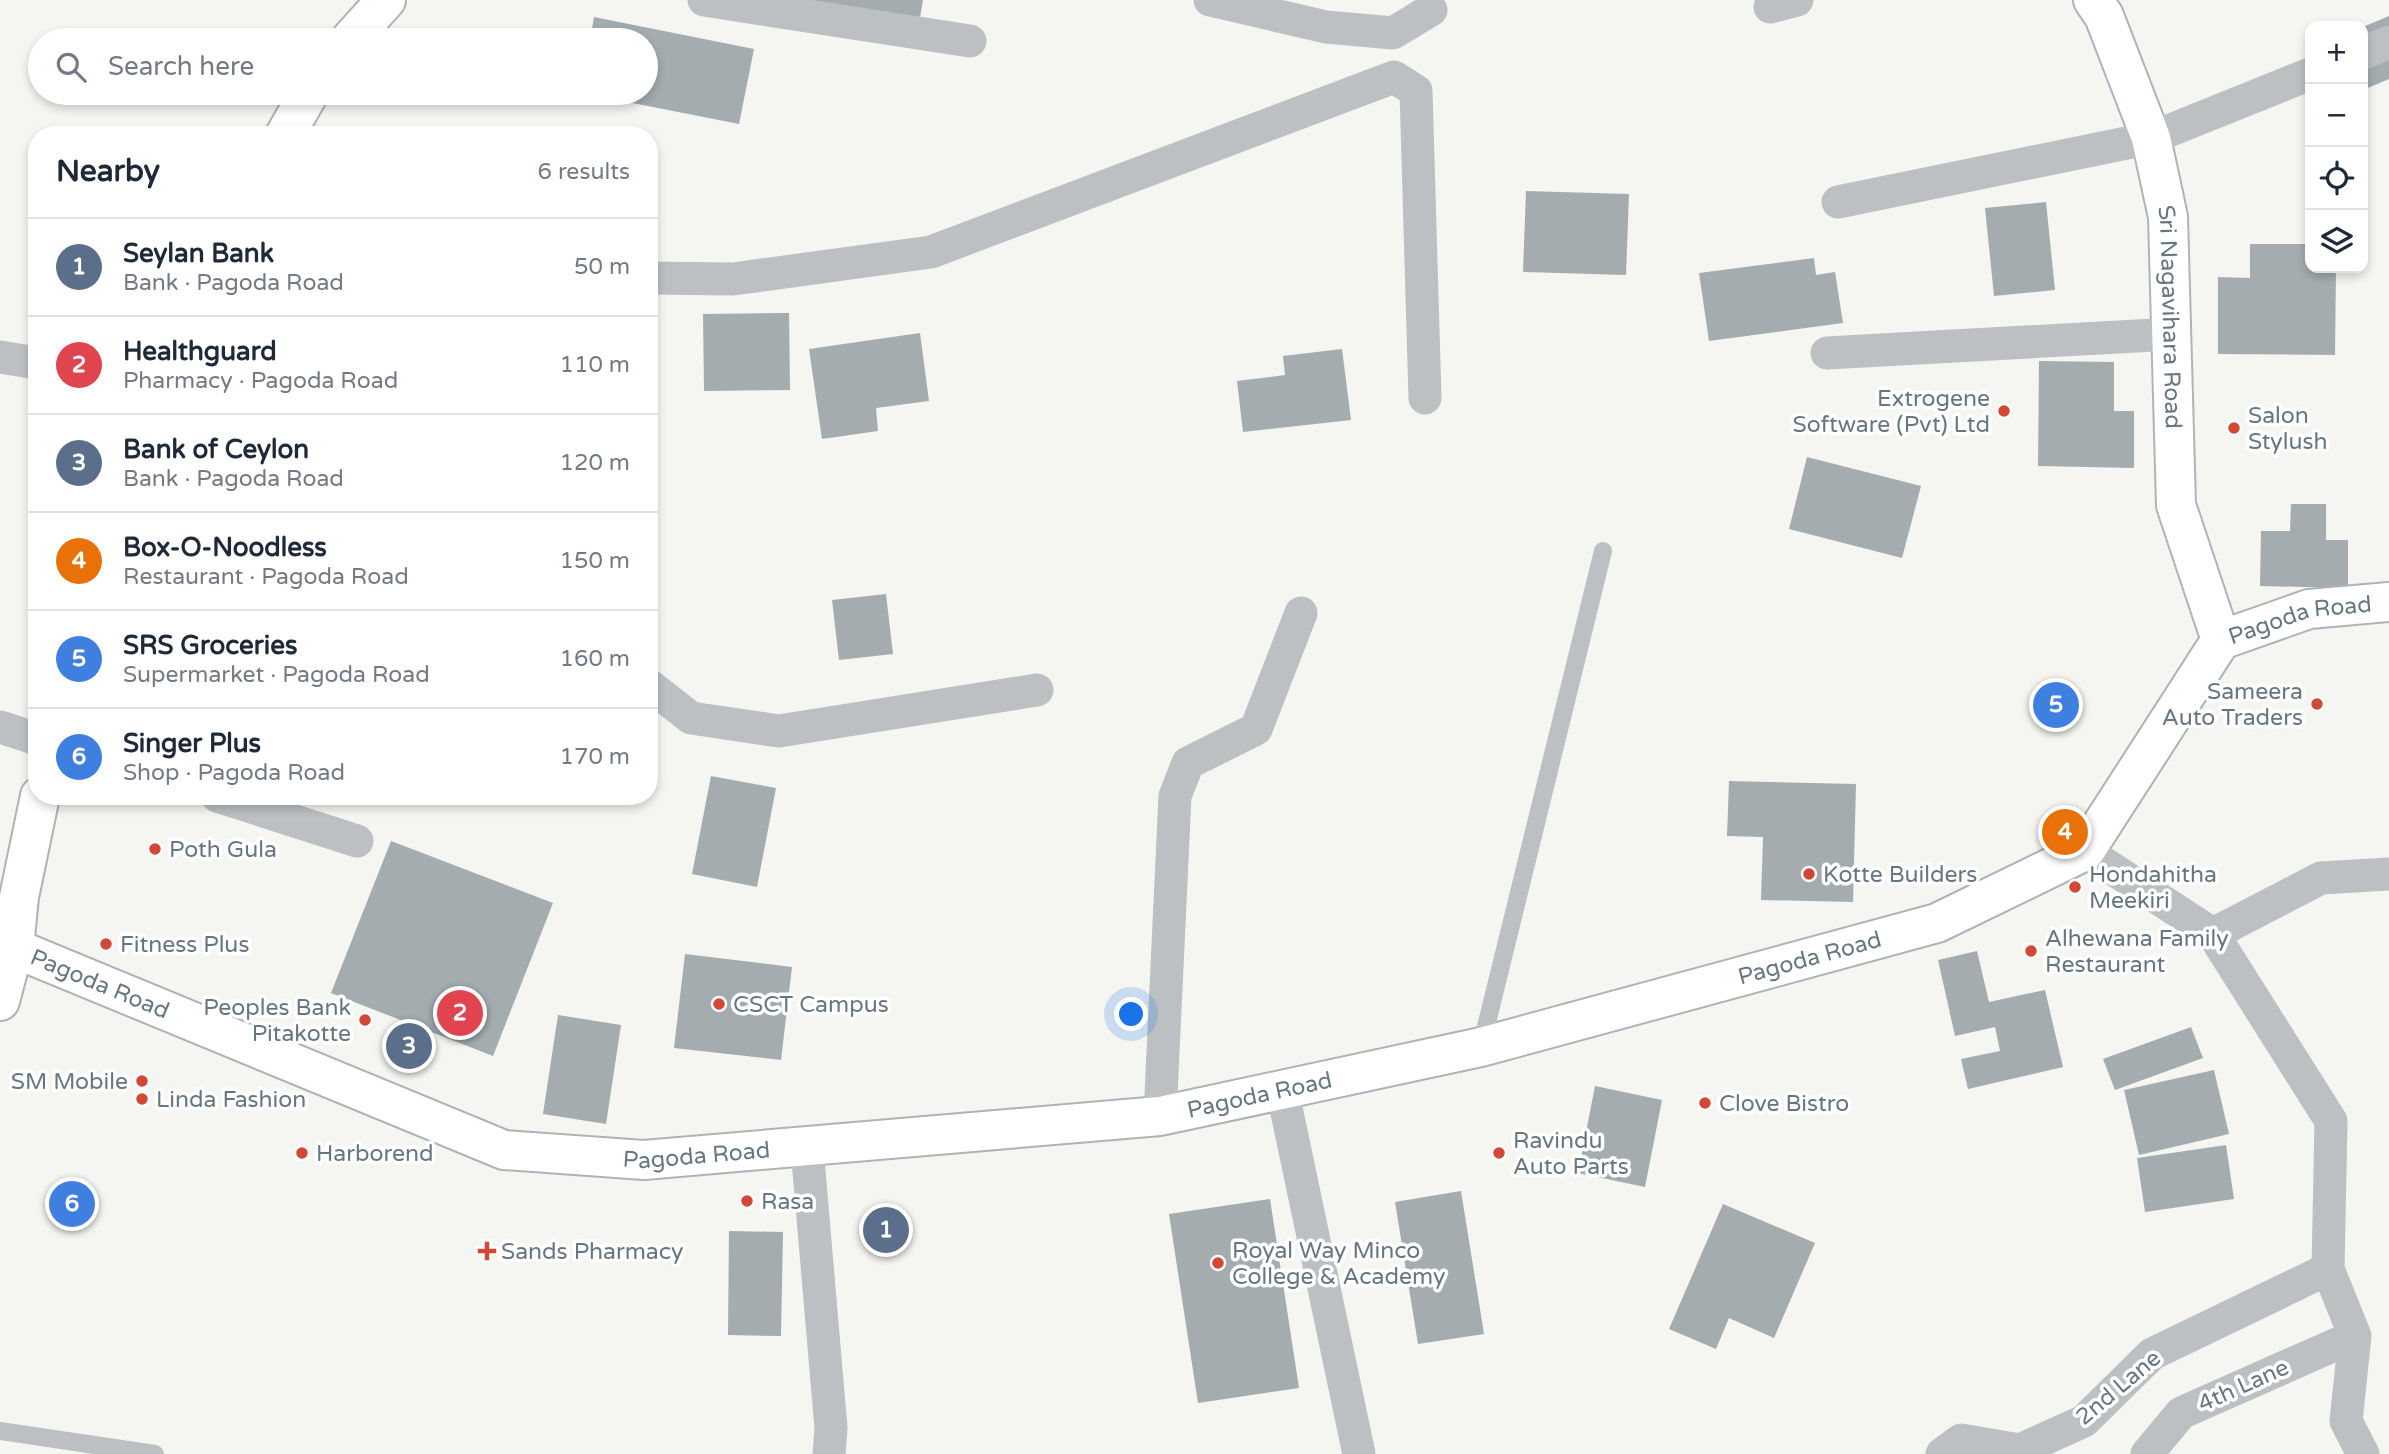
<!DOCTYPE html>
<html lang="en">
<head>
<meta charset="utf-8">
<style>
  body { margin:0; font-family:"Varela Round",sans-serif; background:#f2f2f3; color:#1f2937 }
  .controls { position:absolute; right:21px; top:21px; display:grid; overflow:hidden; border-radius:14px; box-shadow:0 4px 10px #0003 }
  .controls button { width:63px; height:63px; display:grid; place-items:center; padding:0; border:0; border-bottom:2px solid #e0e1e3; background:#fff; color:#1f2937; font:35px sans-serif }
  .you { position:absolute; left:1132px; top:1015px; width:24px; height:24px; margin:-18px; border:5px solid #fff; border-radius:50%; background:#1a73e8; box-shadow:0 0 0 10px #1a73e833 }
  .badge { display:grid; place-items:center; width:46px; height:46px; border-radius:50%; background:#1a73e8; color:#fff; font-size:23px; font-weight:700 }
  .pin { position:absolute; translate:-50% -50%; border:4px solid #fff; box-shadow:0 2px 7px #0006 }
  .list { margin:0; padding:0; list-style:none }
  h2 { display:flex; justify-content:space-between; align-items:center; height:91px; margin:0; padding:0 28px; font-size:30px }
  h2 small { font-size:23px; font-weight:400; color:#747a83 }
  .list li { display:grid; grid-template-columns:46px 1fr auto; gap:21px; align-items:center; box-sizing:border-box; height:98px; padding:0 28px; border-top:2px solid #e0e1e3 }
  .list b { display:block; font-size:26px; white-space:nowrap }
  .list p { margin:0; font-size:23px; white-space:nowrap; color:#747a83 }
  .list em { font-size:23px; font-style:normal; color:#747a83 }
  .icon { flex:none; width:38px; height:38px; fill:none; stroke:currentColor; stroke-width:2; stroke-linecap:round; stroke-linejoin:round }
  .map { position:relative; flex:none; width:2389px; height:1454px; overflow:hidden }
  .search { position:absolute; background:#fff; box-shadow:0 4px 10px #0003; left:28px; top:28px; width:630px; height:77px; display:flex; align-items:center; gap:18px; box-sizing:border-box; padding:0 24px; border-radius:38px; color:#747a83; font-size:26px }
  .panel { position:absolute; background:#fff; box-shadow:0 4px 10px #0003; left:28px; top:126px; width:630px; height:679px; border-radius:28px }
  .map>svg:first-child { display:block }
  .building { fill:#a4acb0 }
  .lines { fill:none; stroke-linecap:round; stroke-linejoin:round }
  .secondary-casing { stroke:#afb4b8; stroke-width:42 }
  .primary-casing { stroke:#aeb3b6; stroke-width:42 }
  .lane { stroke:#bcc0c3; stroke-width:18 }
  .street { stroke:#bcc0c3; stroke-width:33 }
  .secondary { stroke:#fff; stroke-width:38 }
  .primary { stroke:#fff; stroke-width:38 }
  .poi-dot { fill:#d14835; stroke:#fff; stroke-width:2.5 }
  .labels { text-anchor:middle; stroke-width:7; stroke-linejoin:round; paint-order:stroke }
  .street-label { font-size:23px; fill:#677780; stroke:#fff }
  .poi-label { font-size:23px; fill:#677780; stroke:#fff; text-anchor:start }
</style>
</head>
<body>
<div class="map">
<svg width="2389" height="1454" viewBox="0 0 2389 1454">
  <rect width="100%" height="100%" fill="#f5f5f2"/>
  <path class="building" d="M802,0H923L919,24Z
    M2389,16V79L2363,90V27Z
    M594,17L754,49L739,124L587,94L646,93V40H590Z
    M1526,191L1629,194L1626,275L1523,272Z
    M2046,202L2055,290L1994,296L1985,208Z
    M2250,244H2310V268H2336L2335,355L2218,354V277L2250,278Z
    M1814,258L1816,275L1835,272L1843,323L1709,341L1699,273Z
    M789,313L790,390L704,391L703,314Z
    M920,333L929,401L876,408L878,431L822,439L809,349Z
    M1342,349L1351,420L1243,432L1237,381L1285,375L1283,356Z
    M2039,361L2114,362V411H2134V468L2038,466Z
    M1807,457L1921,486L1902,558L1789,529Z
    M2291,504H2326V540H2348V588L2260,586L2261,531H2290Z
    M886,594L893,654L839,660L832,600Z
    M711,776L776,788L757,887L692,874Z
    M1729,781L1856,784L1853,902L1761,900L1763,837L1727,836Z
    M391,841L553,903L493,1056L331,993Z
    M1977,951L1989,1002L2045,990L2063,1067L1968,1089L1961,1059L2000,1051L1995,1027L1955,1036L1938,960Z
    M685,954L792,967L781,1060L674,1048Z
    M558,1015L621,1025L606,1124L543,1114Z
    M2191,1027L2203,1058L2115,1090L2103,1059Z
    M2214,1070L2229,1134L2139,1155L2124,1090Z
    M1595,1086L1662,1100L1645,1187L1578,1173Z
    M2226,1145L2234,1199L2145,1212L2137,1158Z
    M1461,1191L1484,1334L1418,1344L1395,1202Z
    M1270,1199L1299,1388L1198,1403L1169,1214Z
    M1723,1204L1815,1243L1774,1338L1729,1318L1716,1349L1669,1329Z
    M729,1231L783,1232L781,1336L728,1335Z"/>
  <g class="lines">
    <defs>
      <g id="secondary">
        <path id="s1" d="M2093,0L2104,16L2151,138L2168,217L2176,505L2221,640"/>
      </g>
      <g id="primary">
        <path d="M350,40L386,0"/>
        <path d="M285,135L309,93"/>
        <path id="s2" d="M14,948L504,1150L644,1160L1160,1116L1481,1047L1937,923L2085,851L2221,640L2309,609L2389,602"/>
        <path d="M0,1001L14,948L19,897L40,796"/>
      </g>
    </defs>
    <use href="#secondary" class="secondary-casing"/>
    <use href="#primary" class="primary-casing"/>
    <path class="lane" d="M1481,1047L1603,551
      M0,1431L155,1454"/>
    <path class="street" d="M704,0L970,41
      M1210,0L1326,27L1393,33L1431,10
      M1770,7L1797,0
      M2363,53L2389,42
      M1838,202L2151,138L2310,74
      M649,278L733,279L931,252L1394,77L1416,91L1425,398
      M1827,353L2173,334
      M0,357L37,363
      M649,685L691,718L779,731L1037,690
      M0,727L37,739
      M217,796L357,841
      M2085,851L2213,934L2331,1121L2328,1269L2355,1336L2346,1421L2363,1454
      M2213,934L2321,878L2389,874
      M1282,1089L1359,1454
      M1160,1116L1175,796L1188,763L1256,729L1301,613
      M807,1148L831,1428L829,1454
      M1942,1454L1961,1440L2020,1450L2084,1421L2152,1354L2328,1269
      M2147,1454L2181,1413L2355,1336"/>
    <use href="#secondary" class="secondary"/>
    <use href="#primary" class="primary"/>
  </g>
  <g class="poi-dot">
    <circle cx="2004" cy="411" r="7"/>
    <circle cx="2234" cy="428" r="7"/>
    <circle cx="2317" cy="704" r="7"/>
    <circle cx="155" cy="849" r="7"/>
    <circle cx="1809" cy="874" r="7"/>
    <circle cx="2075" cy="887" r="7"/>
    <circle cx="106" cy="944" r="7"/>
    <circle cx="2031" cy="951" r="7"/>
    <circle cx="719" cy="1004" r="7"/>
    <circle cx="365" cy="1020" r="7"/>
    <circle cx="142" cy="1081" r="7"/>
    <circle cx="142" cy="1099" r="7"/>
    <circle cx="1705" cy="1103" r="7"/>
    <circle cx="302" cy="1153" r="7"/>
    <circle cx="1499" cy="1153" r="7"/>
    <circle cx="747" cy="1201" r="7"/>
    <path d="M483.5 1240.5h7v7h7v7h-7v7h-7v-7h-7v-7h7z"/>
    <circle cx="1218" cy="1263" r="7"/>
  </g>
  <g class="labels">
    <g class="street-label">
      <text dy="8" stroke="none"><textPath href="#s1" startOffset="331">Sri Nagavihara Road</textPath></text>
      <text dy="8" stroke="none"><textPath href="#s2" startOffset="2487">Pagoda Road</textPath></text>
      <text dy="8" stroke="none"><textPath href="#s2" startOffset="1857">Pagoda Road</textPath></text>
      <text dy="8" stroke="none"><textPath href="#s2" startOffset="93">Pagoda Road</textPath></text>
      <text dy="8" stroke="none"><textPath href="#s2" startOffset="1290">Pagoda Road</textPath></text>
      <text dy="8" stroke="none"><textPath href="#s2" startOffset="723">Pagoda Road</textPath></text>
      <text transform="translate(2243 1385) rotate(-24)" y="8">4th Lane</text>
      <text transform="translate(2118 1387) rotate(-40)" y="8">2nd Lane</text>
    </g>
    <g class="poi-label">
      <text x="1990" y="406" text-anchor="end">Extrogene<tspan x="1990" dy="26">Software (Pvt) Ltd</tspan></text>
      <text x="2248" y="423">Salon<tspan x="2248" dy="26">Stylush</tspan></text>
      <text x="2303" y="699" text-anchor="end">Sameera<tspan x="2303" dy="26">Auto Traders</tspan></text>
      <text x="169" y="857">Poth Gula</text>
      <text x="1823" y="882">Kotte Builders</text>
      <text x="2089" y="882">Hondahitha<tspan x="2089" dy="26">Meekiri</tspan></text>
      <text x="2045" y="946">Alhewana Family<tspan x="2045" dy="26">Restaurant</tspan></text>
      <text x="120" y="952">Fitness Plus</text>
      <text x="733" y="1012">CSCT Campus</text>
      <text x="351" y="1015" text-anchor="end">Peoples Bank<tspan x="351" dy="26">Pitakotte</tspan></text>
      <text x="128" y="1089" text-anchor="end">SM Mobile</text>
      <text x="156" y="1107">Linda Fashion</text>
      <text x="1719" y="1111">Clove Bistro</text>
      <text x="1513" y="1148">Ravindu<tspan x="1513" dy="26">Auto Parts</tspan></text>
      <text x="316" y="1161">Harborend</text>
      <text x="761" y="1209">Rasa</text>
      <text x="1232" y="1258">Royal Way Minco<tspan x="1232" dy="26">College &amp; Academy</tspan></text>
      <text x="501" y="1259">Sands Pharmacy</text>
    </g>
  </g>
</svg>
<div class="controls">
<button>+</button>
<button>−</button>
<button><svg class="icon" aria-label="locate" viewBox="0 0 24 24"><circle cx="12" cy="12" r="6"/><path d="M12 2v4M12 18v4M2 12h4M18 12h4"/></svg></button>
<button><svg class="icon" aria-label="layers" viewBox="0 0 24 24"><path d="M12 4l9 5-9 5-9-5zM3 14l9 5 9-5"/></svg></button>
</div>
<div class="you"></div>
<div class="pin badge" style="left:886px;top:1230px;background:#5c6f8a">1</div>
<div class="pin badge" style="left:460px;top:1013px;background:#e0444e">2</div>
<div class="pin badge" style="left:409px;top:1046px;background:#5c6f8a">3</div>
<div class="pin badge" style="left:2065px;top:832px;background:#e8710a">4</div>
<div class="pin badge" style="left:2056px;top:705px;background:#3f7fe0">5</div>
<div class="pin badge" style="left:72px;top:1204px;background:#3f7fe0">6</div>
<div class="search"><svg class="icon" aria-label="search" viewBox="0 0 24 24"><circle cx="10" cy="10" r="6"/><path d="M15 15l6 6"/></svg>Search here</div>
<section class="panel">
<h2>Nearby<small>6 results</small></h2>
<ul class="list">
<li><span class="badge" style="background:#5c6f8a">1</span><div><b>Seylan Bank</b><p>Bank · Pagoda Road</p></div><em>50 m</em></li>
<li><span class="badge" style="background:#e0444e">2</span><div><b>Healthguard</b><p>Pharmacy · Pagoda Road</p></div><em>110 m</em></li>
<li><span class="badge" style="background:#5c6f8a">3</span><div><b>Bank of Ceylon</b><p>Bank · Pagoda Road</p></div><em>120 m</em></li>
<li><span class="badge" style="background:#e8710a">4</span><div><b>Box-O-Noodless</b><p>Restaurant · Pagoda Road</p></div><em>150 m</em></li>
<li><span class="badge" style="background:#3f7fe0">5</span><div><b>SRS Groceries</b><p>Supermarket · Pagoda Road</p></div><em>160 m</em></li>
<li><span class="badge" style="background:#3f7fe0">6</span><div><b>Singer Plus</b><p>Shop · Pagoda Road</p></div><em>170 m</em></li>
</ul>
</section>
</div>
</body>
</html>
